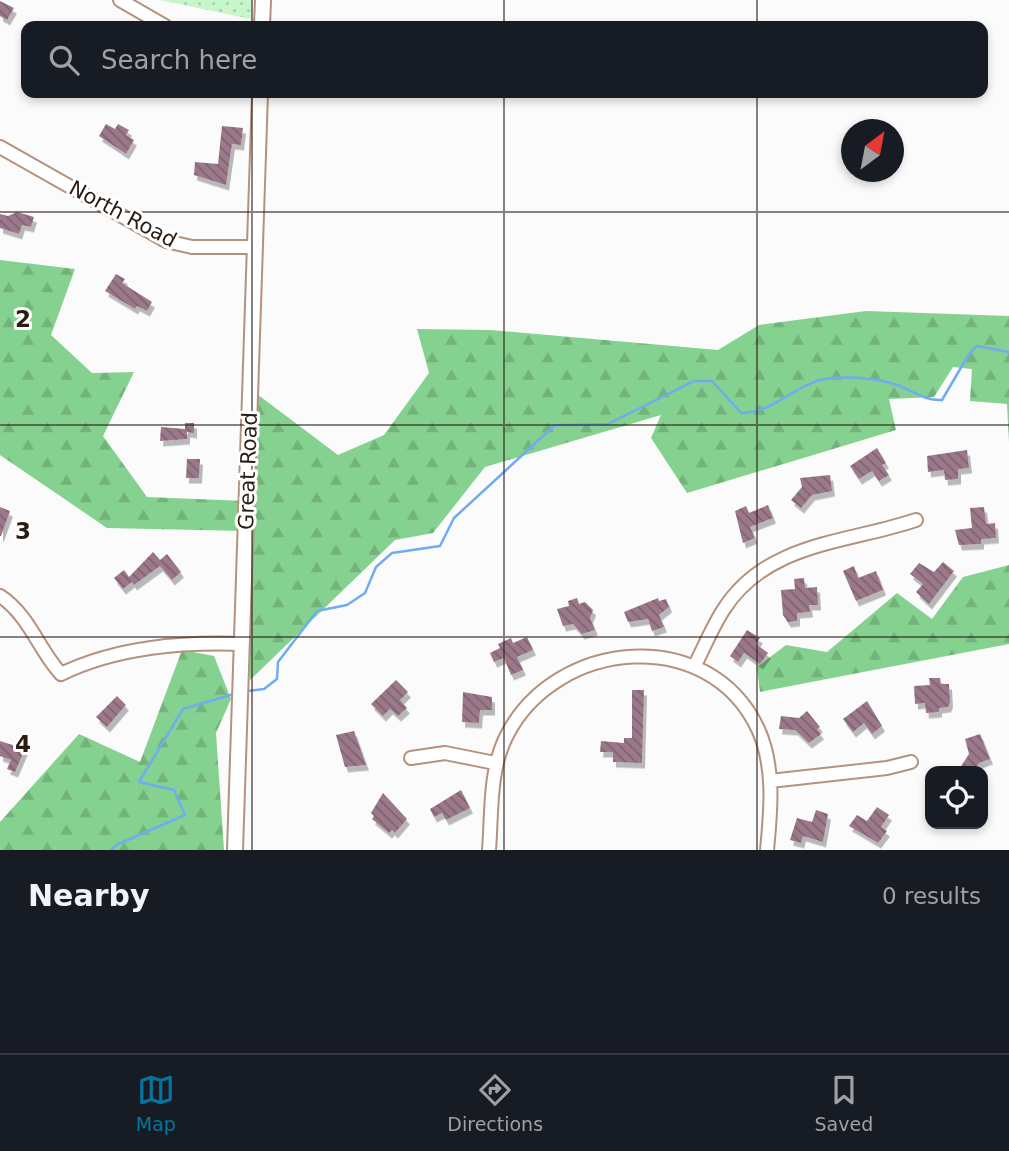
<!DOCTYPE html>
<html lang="en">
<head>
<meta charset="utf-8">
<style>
  body { margin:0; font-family:"DejaVu Sans",sans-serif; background:#20242c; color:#f1f3f6 }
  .controls { position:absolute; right:21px; bottom:21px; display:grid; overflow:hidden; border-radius:14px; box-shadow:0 4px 10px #0003 }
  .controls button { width:63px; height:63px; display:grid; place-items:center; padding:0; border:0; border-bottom:2px solid #363941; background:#171b24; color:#f1f3f6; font:35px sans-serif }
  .compass { position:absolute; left:841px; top:119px; width:63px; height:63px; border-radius:50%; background:#171b24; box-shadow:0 4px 10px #0003; rotate:32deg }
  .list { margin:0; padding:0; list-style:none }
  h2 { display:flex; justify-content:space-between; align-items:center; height:91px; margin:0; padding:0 28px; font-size:30px }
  h2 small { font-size:23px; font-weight:400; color:#9ea1a6 }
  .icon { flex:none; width:38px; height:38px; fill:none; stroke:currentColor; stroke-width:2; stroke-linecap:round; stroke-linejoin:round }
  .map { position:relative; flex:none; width:1009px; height:850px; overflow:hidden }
  .search { position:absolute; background:#171b24; box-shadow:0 4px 10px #0003; left:21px; right:21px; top:21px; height:77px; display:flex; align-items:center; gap:18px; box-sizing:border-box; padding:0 24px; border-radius:14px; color:#9ea1a6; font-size:26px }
  .sheet { height:203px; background:#171b24 }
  nav { display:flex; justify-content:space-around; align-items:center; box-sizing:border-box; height:98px; border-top:2px solid #363941; background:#171b24; font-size:19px; color:#9ea1a6 }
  nav a { display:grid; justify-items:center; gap:4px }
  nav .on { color:#00779f }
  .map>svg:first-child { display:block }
  .forest { fill:url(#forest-firs) }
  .park { fill:url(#park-dots) }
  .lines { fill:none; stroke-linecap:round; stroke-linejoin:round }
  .stream { stroke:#70acf2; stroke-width:2.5 }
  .building { fill:url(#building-back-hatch); filter:url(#shadow) }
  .minor-casing { stroke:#b4927e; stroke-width:16 }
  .tertiary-casing { stroke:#b4927e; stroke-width:18 }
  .minor { stroke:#fff; stroke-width:12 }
  .tertiary { stroke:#fff; stroke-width:14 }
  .grid { fill:none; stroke:#291c14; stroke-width:2; stroke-opacity:0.55 }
  .labels { text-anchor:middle; stroke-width:6; stroke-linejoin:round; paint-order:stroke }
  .street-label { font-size:21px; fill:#291c14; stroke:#fff }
  .grid-label { font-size:23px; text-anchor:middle; font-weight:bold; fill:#291c14; stroke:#fff; stroke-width:6; stroke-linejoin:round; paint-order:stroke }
</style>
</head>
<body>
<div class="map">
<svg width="1009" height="850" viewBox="0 0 1009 850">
  <defs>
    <pattern id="forest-firs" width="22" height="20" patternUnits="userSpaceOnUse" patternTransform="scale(1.75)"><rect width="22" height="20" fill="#85d18f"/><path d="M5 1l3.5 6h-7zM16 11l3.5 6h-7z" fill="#73b37a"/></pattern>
    <pattern id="park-dots" width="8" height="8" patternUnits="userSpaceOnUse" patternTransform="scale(1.75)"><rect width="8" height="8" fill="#c6f6ca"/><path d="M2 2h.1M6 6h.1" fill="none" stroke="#aad2ad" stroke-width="1.8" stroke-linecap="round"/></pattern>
    <pattern id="building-back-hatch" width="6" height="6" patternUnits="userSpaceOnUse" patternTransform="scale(1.75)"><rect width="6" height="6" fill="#9c798a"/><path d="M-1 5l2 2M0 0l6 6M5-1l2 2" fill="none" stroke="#7f6270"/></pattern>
    <filter id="shadow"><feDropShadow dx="3" dy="5.5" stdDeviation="0" flood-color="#0004"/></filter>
  </defs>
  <rect width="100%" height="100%" fill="#fbfbfb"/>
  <path class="forest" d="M0,260L75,269L51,335L92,373L134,372L103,436L147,497L245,501L249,388L338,455L384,435L429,373L417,329L490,330L718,350L759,325L866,311L1009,316V443L1007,404L970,401L972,369L953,367L934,397L889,399L896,430L687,493L651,438L661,415L485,467L433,533L395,540L250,680L244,531L107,528L0,455Z
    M1009,565V644L760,692L757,667L786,645L827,652L897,593L932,619L963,577Z
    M182,650L214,656L231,699L216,733L224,850H0V822L79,734L140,762Z"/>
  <path class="park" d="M160,0H252L251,19Z"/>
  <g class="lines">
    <path class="stream" d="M247,691L264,689L277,679L278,662L317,611L347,605L365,593L376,567L392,553L440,546L454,518L555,425L608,424L694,381H712L741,413C771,413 792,388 820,380C840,375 878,378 897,385C913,391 925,401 942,400L969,354L977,346L1009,352
      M111,850L116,845L185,815L174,790L139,782L183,709L234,694"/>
  </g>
  <path class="building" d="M0,1L14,8L7,20L0,16Z
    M106,124L115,129L118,124L129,130L126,135L134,140L126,154L99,136Z
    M222,126L243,128L241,145L232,144L226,185L194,175L195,162L218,164Z
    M17,212L34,217L31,227L22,225L19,234L0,228V214L8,216Z
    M116,274L125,279L122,283L152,302L147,311L137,306L135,309L105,291Z
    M185,423H194V433L187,432V439L160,441L161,427L185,429Z
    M877,448L886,463L882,465L889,475L879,481L872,471L859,479L850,466Z
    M967,450L969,468L958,469V479L945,480L944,470L928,472L927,456Z
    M187,459H200L199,478H186Z
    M830,475L832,491L812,495L801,508L791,500L802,487L800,478Z
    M768,505L773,518L750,527L755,538L743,543L735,511L746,506L749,513Z
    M0,507L10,511L1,536H0Z
    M984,507L986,524L995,523L996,538L981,539V544L959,545L955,530L972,528L970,508Z
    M153,552L160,560L167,554L181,572L172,580L160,566L134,585L132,582L123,589L114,578L124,570L129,577Z
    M943,562L954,571L929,604L916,592L923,584L910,574L919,563L934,572Z
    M854,566L858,578L876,571L883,590L856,601L843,571Z
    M804,578L805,588L817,587L818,605H809L810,612L797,613V621L788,622L783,615L781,590L795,589L794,579Z
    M577,598L579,604L585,602L593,610L590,618L595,630L582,634L573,624L563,626L557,609L569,606L568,601Z
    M658,598L659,601L666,599L669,607L659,615L664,627L652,631L648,619L628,622L624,612Z
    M747,630L760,638L756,644L768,653L760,664L744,653L738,662L730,656Z
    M527,637L533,650L517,657L523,670L511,675L504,658L494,662L490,653L500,648L498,644L511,638L513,643Z
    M929,678H940L941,684H949L950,702L948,707L939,708V712L926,713L925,703L915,704L914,686L930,685Z
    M396,680L408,692L400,700L407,708L398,716L390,709L383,716L371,704Z
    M632,690H644L642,763L613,762V752H600L601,741L624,743V738H632Z
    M463,692L492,697V710H480L479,723L462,722Z
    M117,696L126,705L107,727L96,717Z
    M867,701L882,726L872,734L864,723L853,732L843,719Z
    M807,711L820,727L817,729L821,734L809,743L795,730L779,729L781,716L799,718Z
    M354,731L366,765L345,767L336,735Z
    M980,734L990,759L979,763L974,771H958L969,754L965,739Z
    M0,741L25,749L15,772L7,769L11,760L0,756Z
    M461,790L470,808L446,820L442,813L434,817L430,809Z
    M383,793L407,819L395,833L392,830L389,833L372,819L374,816L371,813Z
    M877,807L889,815L881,827L887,831L878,843L849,826L857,815L867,821Z
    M816,810L828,814L823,842L803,836L801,843L790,840L797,818L812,822Z"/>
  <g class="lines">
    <defs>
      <path id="minor" d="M120,0L165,26
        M0,147L166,241L192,247H255
        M0,596C30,616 38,649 61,674C117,647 181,642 242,644
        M694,667C704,648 712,627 724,609C767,542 848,543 916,520
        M411,758L445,753L495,763
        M770,781L887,768L911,762
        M489,850C492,812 489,770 507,735C556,639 709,624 758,729C775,766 771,810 767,850"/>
      <path id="tertiary" d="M262,26L263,0
        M235,850L260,93"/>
    </defs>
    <use href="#minor" class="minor-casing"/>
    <use href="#tertiary" class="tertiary-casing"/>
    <use href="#minor" class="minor"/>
    <use href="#tertiary" class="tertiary"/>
  </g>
  <path class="grid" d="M252,0V26M504,0V26M757,0V26M252,93V850M504,93V850M757,93V850M0,212H1009M0,425H1009M0,637H1009"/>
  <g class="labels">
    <g class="street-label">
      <text transform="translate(123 214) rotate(28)" y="7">North Road</text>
      <text transform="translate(248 471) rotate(-88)" y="7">Great Road</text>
    </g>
  </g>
  <g class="grid-label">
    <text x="23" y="327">2</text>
    <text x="23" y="539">3</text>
    <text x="23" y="752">4</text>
  </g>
</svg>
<div class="controls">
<button><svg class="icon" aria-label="locate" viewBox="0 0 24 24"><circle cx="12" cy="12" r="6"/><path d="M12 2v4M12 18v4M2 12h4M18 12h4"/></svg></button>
</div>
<svg class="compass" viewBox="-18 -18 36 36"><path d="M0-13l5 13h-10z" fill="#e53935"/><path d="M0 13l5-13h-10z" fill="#9ea1a6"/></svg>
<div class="search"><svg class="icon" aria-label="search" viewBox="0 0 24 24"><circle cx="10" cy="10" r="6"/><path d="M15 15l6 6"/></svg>Search here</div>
</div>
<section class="sheet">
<h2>Nearby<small>0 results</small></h2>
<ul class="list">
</ul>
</section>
<nav>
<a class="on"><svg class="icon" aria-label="map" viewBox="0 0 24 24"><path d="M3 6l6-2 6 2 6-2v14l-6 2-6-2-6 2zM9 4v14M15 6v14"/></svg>Map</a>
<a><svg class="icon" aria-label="directions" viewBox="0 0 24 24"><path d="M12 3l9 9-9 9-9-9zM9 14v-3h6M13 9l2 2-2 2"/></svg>Directions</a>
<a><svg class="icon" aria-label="saved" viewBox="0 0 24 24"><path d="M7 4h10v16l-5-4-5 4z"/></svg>Saved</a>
</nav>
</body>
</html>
